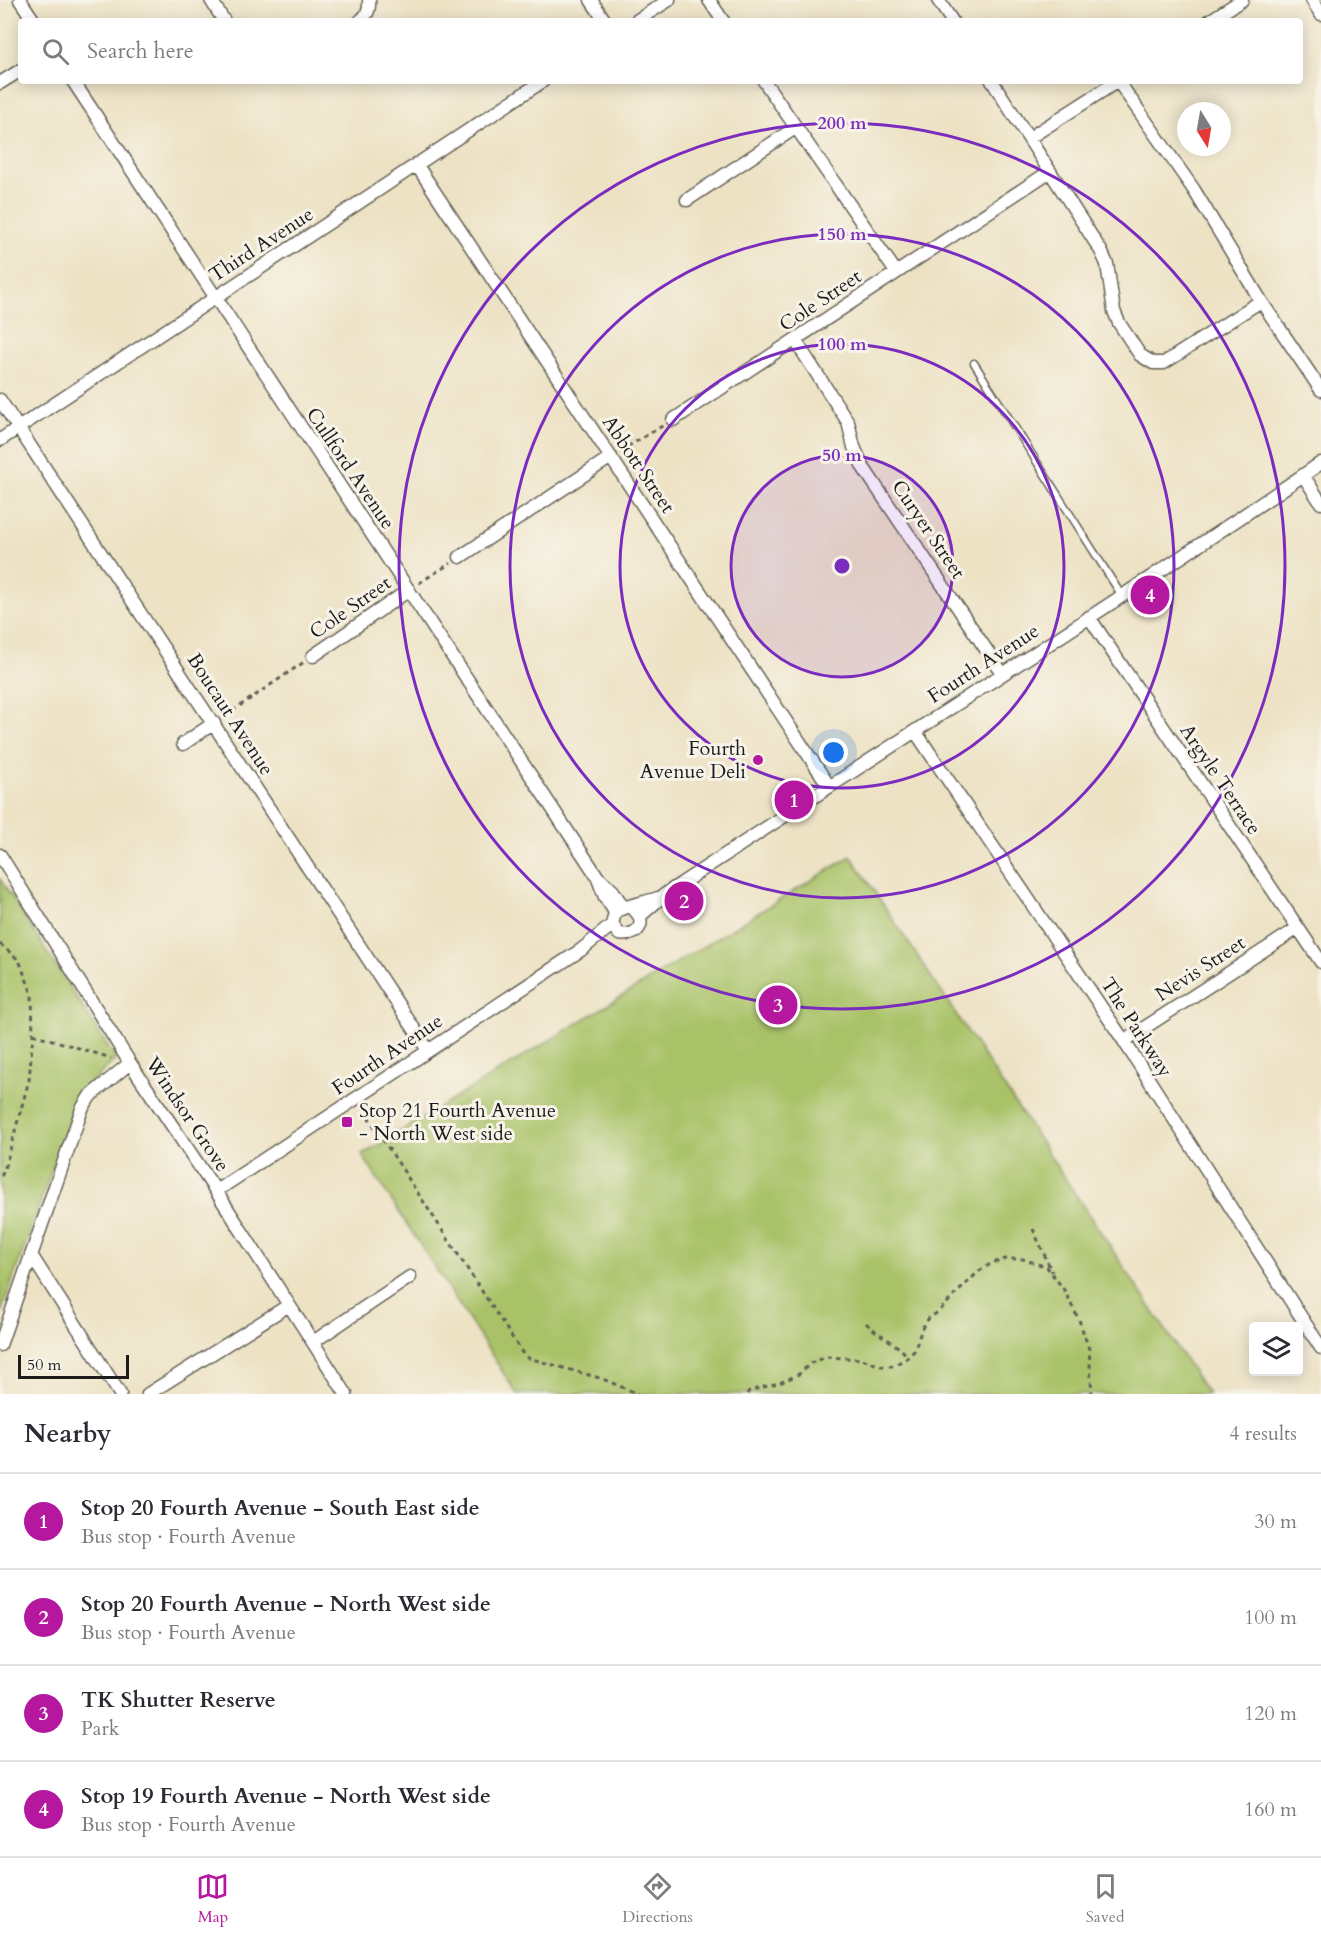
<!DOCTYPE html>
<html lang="en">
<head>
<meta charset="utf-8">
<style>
  body { margin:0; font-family:Cardo,serif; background:#f2f2f3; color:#2b2b33 }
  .controls { position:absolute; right:18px; bottom:18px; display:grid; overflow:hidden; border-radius:6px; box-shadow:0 3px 15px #0003 }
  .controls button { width:54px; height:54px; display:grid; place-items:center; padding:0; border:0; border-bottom:2px solid #e1e1e2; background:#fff; color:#2b2b33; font:30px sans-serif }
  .compass { position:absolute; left:1177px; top:102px; width:54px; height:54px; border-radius:50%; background:#fff; box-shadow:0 3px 15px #0003; rotate:169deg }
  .scale { position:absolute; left:18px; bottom:15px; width:111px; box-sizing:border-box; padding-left:6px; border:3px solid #1c1c1c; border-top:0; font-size:16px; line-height:21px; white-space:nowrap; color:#1c1c1c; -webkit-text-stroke:4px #f7f3e8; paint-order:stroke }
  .you { position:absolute; left:834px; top:753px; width:21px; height:21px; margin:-15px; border:4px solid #fff; border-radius:50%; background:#1a73e8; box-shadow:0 0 0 9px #1a73e833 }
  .badge { display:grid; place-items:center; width:39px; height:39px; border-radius:50%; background:#b5179e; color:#fff; font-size:20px; font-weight:700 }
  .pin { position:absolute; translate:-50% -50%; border:3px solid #fff; box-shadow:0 2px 6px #0006 }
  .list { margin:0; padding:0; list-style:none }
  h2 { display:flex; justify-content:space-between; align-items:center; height:78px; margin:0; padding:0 24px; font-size:26px }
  h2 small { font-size:20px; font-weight:400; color:#7c7c81 }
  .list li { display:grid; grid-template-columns:39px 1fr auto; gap:18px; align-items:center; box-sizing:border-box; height:96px; padding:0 24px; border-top:2px solid #e1e1e2 }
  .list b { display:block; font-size:22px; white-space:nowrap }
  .list p { margin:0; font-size:20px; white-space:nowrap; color:#7c7c81 }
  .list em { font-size:20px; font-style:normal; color:#7c7c81 }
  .icon { flex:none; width:33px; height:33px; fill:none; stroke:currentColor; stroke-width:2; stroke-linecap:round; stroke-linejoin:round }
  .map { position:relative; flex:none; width:1321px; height:1394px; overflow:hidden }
  .search { position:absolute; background:#fff; box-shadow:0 3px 15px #0003; left:18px; right:18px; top:18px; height:66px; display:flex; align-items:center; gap:15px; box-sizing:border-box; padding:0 21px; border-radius:6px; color:#7c7c81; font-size:22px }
  .sheet { height:462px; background:#fff }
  nav { display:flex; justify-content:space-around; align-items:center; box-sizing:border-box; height:84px; border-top:2px solid #e1e1e2; background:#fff; font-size:16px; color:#7c7c81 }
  nav a { display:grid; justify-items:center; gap:3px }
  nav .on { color:#b5179e }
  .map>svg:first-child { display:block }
  .green { fill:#a9c267; stroke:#626f42; stroke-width:1.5 }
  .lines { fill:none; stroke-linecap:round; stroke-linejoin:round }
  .lane-casing { stroke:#656157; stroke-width:9 }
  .street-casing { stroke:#656157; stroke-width:15 }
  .path { stroke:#656157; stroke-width:3; stroke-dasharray:4.5 4.5; stroke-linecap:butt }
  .lane { stroke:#fff; stroke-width:6 }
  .street { stroke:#fff; stroke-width:12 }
  .ring { fill:none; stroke:#7b2cbf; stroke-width:3 }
  .poi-dot { fill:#b5179e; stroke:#f7f3e8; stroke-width:2 }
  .labels { text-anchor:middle; stroke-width:6; stroke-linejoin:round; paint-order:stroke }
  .street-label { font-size:20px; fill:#1c1c1c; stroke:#f7f3e8 }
  .poi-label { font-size:20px; fill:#1c1c1c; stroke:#f7f3e8; text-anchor:end }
  .centre { fill:#7b2cbf; stroke:#f7f3e8; stroke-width:3 }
  .ring-label { font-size:18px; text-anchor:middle; font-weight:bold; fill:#7b2cbf; stroke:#f7f3e8; stroke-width:6; stroke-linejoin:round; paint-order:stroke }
</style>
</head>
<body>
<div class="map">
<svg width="1321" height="1394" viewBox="0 0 1321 1394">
  <rect width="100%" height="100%" fill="#f7f3e8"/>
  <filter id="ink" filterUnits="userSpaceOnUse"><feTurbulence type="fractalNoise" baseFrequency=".0167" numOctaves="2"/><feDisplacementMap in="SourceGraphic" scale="12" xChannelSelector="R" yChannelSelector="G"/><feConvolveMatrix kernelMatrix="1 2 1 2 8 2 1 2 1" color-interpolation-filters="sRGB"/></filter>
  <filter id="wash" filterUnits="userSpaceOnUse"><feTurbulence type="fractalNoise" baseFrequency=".008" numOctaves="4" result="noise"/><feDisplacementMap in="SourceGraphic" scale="24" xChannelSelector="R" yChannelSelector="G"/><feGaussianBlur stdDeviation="1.35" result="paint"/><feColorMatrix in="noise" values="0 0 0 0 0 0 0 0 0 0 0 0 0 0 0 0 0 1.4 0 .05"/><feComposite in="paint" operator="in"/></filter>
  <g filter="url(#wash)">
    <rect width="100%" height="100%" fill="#ede2c4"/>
    <path class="green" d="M851,856L1208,1394H517L362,1155Z
      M0,879L116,1059L93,1081L77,1099L0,1316Z"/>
  </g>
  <g filter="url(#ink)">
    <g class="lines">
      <defs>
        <path id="lane" d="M974,363L1122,596"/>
        <path id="street" d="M20,0L34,21
          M211,0L224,21
          M591,0L605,21
          M709,0L723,21
          M938,0L952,21
          M1312,0L1321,14
          M360,21C367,16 370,9 369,0
          M636,21L669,0
          M1209,21L1242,0
          M73,81L597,876L605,897L615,912
          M764,81L896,272
          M992,81L1101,251L1107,264L1114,311L1119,323L1140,355L1153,363H1164L1261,301
          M1118,81L1194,190L1261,301L1321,390
          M0,83L21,70
          M1029,138L1118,81
          M416,164L829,786
          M687,200L795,128
          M795,340L848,422L854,447L863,467L1002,673
          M0,400L428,1050
          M673,420L1049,172
          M0,440L543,81
          M1303,475L1321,503
          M460,557L611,457
          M1089,617L1321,962
          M313,656L409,590
          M915,731L1124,1041L1321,1348
          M183,744L214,723
          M0,855L130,1063L216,1191L346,1394
          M600,879L613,891L623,907
          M630,907C648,917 642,938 619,934L612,925L615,912C626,905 644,903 658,898
          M640,916L664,895C883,750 1105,611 1321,463
          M1124,1041L1298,928
          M216,1191L581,950L612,925
          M31,1255L120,1394
          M313,1342L410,1277
          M0,1345L82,1109L90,1096L130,1063
          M148,1394L289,1305"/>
      </defs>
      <use href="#lane" class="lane-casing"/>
      <use href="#street" class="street-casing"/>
      <path class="path" d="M620,451L664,425
        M419,583L451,563
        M225,716L304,662
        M0,944L19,960L32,994L33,1034L29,1080L6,1164L0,1180
        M33,1034L111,1058
        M363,1109L525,1357L603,1379L638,1394
        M1033,1229L1052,1272
        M866,1323C879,1336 896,1342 908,1357
        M747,1394L749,1391L782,1382L799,1374L811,1363L826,1357L862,1359L881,1366H892L906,1359L914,1351L923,1326L929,1318L938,1312L978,1272L992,1263L1006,1259H1023L1047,1267L1064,1290L1079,1320L1089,1349L1092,1394"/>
      <use href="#lane" class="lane"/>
      <use href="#street" class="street"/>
    </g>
  </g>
  <circle cx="842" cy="566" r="111" fill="#7b2cbf" fill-opacity=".12"/>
  <g class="ring">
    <circle cx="842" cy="566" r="111"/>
    <circle cx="842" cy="566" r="222"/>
    <circle cx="842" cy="566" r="332"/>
    <circle cx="842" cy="566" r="443"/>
  </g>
  <g class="poi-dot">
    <circle cx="758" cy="760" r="6"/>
    <rect x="341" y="1116" width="12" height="12" rx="3"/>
  </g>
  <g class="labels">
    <g class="street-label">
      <text transform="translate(261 244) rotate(-33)" y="7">Third Avenue</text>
      <text transform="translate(820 300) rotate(-34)" y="7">Cole Street</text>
      <text transform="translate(639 464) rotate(56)" y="7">Abbott Street</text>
      <text transform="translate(351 468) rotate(56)" y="7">Cullford Avenue</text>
      <text transform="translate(929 529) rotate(56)" y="7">Curyer Street</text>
      <text transform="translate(350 607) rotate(-35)" y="7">Cole Street</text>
      <text transform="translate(983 663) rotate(-33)" y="7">Fourth Avenue</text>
      <text transform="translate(231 714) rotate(57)" y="7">Boucaut Avenue</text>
      <text transform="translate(1221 779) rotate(56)" y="7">Argyle Terrace</text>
      <text transform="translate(1200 968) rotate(-33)" y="7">Nevis Street</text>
      <text transform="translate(1137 1027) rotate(57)" y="7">The Parkway</text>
      <text transform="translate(387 1054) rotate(-34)" y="7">Fourth Avenue</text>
      <text transform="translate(188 1114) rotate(56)" y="7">Windsor Grove</text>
    </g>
    <g class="poi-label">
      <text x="746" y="755">Fourth<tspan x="746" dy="23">Avenue Deli</tspan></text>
      <text x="359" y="1117" text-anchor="start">Stop 21 Fourth Avenue<tspan x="359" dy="23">- North West side</tspan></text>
    </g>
  </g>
  <circle cx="842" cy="566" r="9" class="centre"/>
  <g class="ring-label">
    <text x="842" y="129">200 m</text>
    <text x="842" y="240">150 m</text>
    <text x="842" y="350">100 m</text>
    <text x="842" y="461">50 m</text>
  </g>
</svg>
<div class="controls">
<button><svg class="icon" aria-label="layers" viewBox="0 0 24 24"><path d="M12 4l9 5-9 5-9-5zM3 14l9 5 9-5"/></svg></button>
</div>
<svg class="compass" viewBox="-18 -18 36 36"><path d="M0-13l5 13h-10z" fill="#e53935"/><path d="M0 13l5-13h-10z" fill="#7c7c81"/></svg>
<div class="scale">50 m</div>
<div class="you"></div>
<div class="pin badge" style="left:794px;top:800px">1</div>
<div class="pin badge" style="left:684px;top:901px">2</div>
<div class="pin badge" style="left:778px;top:1005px">3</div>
<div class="pin badge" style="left:1150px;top:595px">4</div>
<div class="search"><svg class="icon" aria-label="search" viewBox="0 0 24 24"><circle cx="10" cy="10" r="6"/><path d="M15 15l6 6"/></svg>Search here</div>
</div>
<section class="sheet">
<h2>Nearby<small>4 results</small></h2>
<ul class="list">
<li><span class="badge">1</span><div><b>Stop 20 Fourth Avenue - South East side</b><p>Bus stop · Fourth Avenue</p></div><em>30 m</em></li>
<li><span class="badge">2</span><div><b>Stop 20 Fourth Avenue - North West side</b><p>Bus stop · Fourth Avenue</p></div><em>100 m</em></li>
<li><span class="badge">3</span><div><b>TK Shutter Reserve</b><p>Park</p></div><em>120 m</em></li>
<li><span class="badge">4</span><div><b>Stop 19 Fourth Avenue - North West side</b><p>Bus stop · Fourth Avenue</p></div><em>160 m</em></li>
</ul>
</section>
<nav>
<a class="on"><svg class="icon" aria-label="map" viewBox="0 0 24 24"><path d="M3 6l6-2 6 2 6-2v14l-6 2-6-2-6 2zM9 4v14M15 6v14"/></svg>Map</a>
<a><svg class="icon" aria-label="directions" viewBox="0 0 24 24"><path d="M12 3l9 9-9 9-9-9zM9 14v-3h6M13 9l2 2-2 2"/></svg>Directions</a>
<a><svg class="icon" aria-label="saved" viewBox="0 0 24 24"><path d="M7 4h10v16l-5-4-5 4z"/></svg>Saved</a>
</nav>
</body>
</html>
